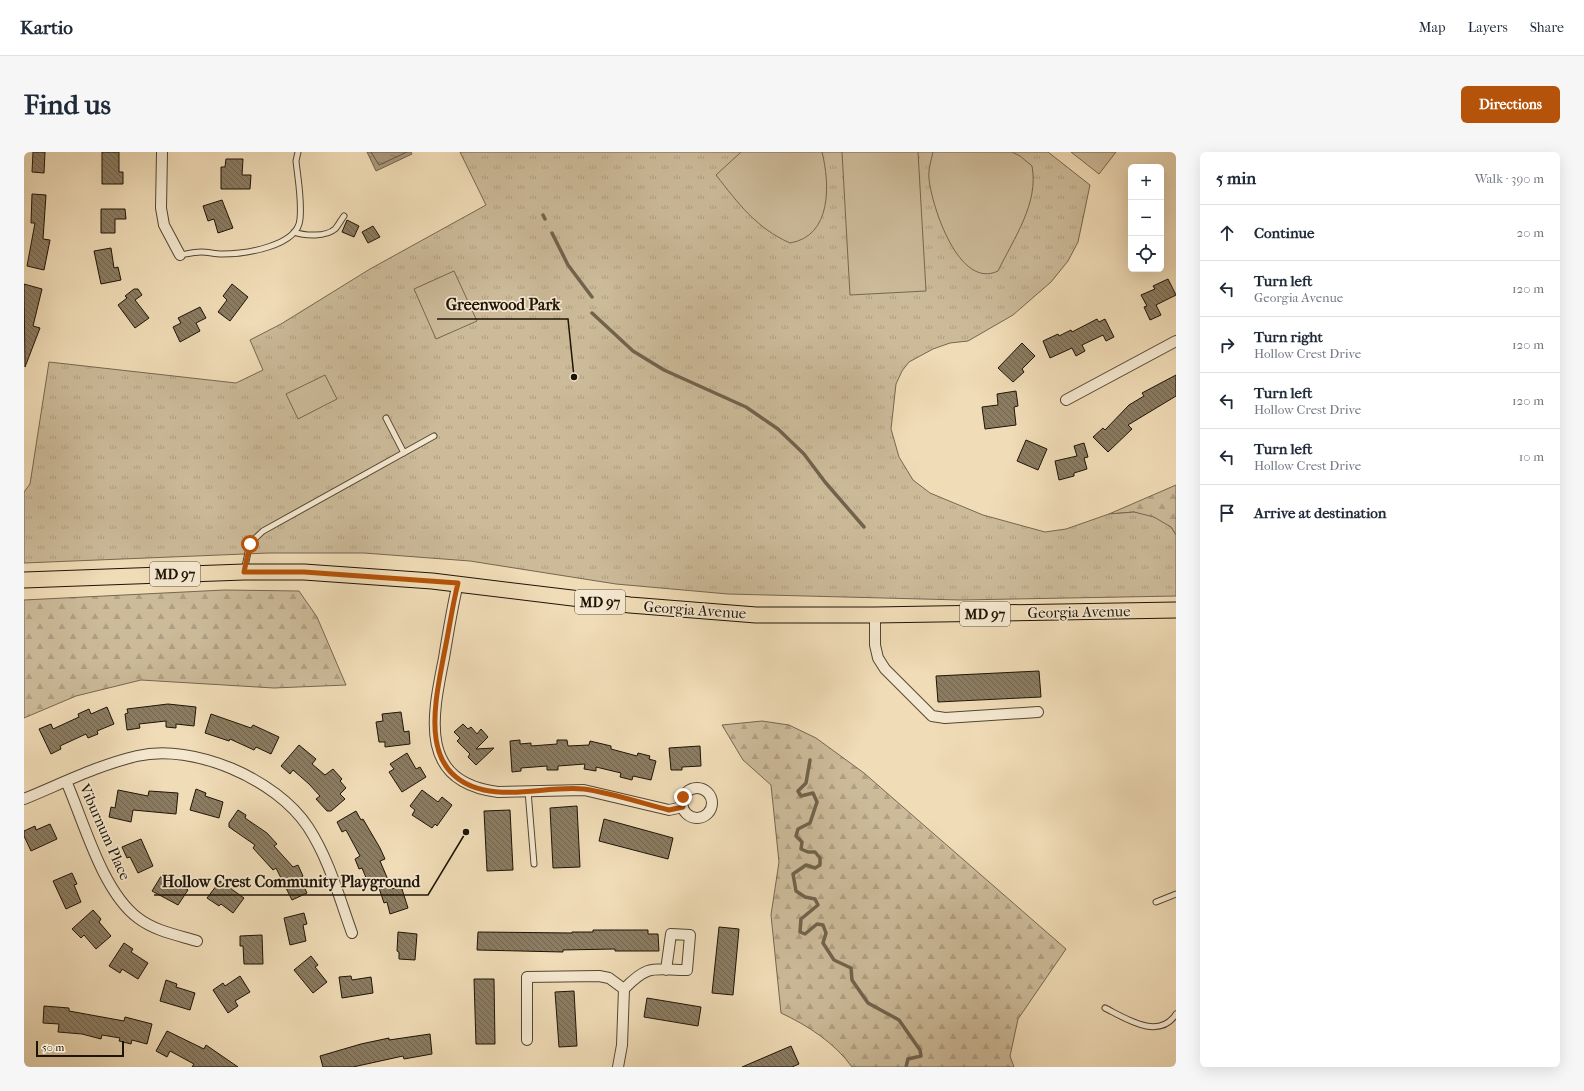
<!DOCTYPE html>
<html lang="en">
<head>
<meta charset="utf-8">
<style>
  body { margin:0; font-family:"IM FELL French Canon",serif; background:#f6f6f7; color:#1f2937 }
  .controls { position:absolute; right:12px; top:12px; display:grid; overflow:hidden; border-radius:6px; box-shadow:0 4px 16px #0002 }
  .controls button { width:36px; height:36px; display:grid; place-items:center; padding:0; border:0; border-bottom:1px solid #e0e1e3; background:#fff; color:#1f2937; font:20px sans-serif }
  .scale { position:absolute; left:12px; bottom:10px; width:88px; box-sizing:border-box; padding-left:4px; border:2px solid #1e1406; border-top:0; font-size:11px; line-height:14px; white-space:nowrap; color:#1e1406; -webkit-text-stroke:3px #f5e8d0; paint-order:stroke }
  .stop { position:absolute; width:12px; height:12px; margin:-9px; border:3px solid #b45309; border-radius:50%; background:#fff }
  .stop.end { background:#b45309; border-color:#fff; box-shadow:0 1px 4px #0008 }
  .list { margin:0; padding:0; list-style:none }
  h2 { display:flex; justify-content:space-between; align-items:center; height:52px; margin:0; padding:0 16px; font-size:17px }
  h2 small { font-size:13px; font-weight:400; color:#747a83 }
  .list li { display:grid; grid-template-columns:26px 1fr auto; gap:12px; align-items:center; box-sizing:border-box; height:56px; padding:0 16px; border-top:1px solid #e0e1e3 }
  .list b { display:block; font-size:15px; white-space:nowrap }
  .list p { margin:0; font-size:13px; white-space:nowrap; color:#747a83 }
  .list em { font-size:13px; font-style:normal; color:#747a83 }
  .icon { flex:none; width:22px; height:22px; fill:none; stroke:currentColor; stroke-width:2; stroke-linecap:round; stroke-linejoin:round }
  .map { position:relative; flex:none; width:1152px; height:915px; overflow:hidden; border-radius:6px }
  header { display:flex; align-items:center; gap:24px; box-sizing:border-box; height:56px; padding:0 20px; background:#fff; border-bottom:1px solid #e0e1e3 }
  header strong { font-size:19px }
  nav { display:flex; gap:22px; margin-inline-start:auto; font-size:14px }
  .intro { display:flex; align-items:center; justify-content:space-between; box-sizing:border-box; height:96px; padding:0 24px }
  h1 { margin:0; font-size:28px }
  .button { padding:10px 18px; border-radius:6px; background:#b45309; color:#fff; font-size:14px; font-weight:700 }
  main { display:flex; gap:24px; padding:0 24px }
  aside { flex:1; background:#fff; border-radius:6px; box-shadow:0 4px 16px #0002 }
  .map>svg:first-child { display:block }
  .forest { fill:url(#forest-firs); stroke:#756750 }
  .park { fill:url(#park-tufts); stroke:#756750 }
  .garden { fill:#ccba99; stroke:#756750 }
  .water { fill:url(#water-ripples); stroke:#71634c }
  .lines { fill:none; stroke-linecap:round; stroke-linejoin:round }
  .shore { stroke:#645640; stroke-width:1 }
  .stream { stroke:#71634c; stroke-width:3.5 }
  .building { fill:url(#building-back-hatch); stroke:#1e1406 }
  .service-casing { stroke:#524632; stroke-width:7 }
  .minor-casing { stroke:#524632; stroke-width:12 }
  .primary-casing { stroke:#1e1406; stroke-width:17 }
  .service { stroke:#f5e8d0; stroke-width:5 }
  .minor { stroke:#f5e8d0; stroke-width:10 }
  .primary { stroke:#f0dcb7; stroke-width:15 }
  .route { stroke:#b45309; stroke-width:5 }
  .labels { text-anchor:middle; stroke-width:3.5; stroke-linejoin:round; paint-order:stroke }
  .shield { fill:#f5e8d0; stroke:#5e5443; stroke-width:1 }
  .shield-label { font-size:14px; font-weight:bold; fill:#1e1406 }
  .street-label { font-size:15px; fill:#1e1406; stroke:#f5e8d0 }
  .leader { fill:none; stroke:#1e1406; stroke-width:1.5 }
  .callout-dot { fill:#1e1406; stroke:#f5e8d0; stroke-width:1.5 }
  .callout-label { font-size:16px; text-anchor:middle; font-weight:bold; fill:#1e1406; stroke:#f5e8d0; stroke-width:3.5; stroke-linejoin:round; paint-order:stroke }
</style>
</head>
<body>
<header>
<strong>Kartio</strong>
<nav><a>Map</a><a>Layers</a><a>Share</a></nav>
</header>
<div class="intro"><h1>Find us</h1><a class="button">Directions</a></div>
<main>
<div class="map">
<svg width="1152" height="915" viewBox="0 0 1152 915">
  <defs>
    <pattern id="forest-firs" width="22" height="20" patternUnits="userSpaceOnUse"><rect width="22" height="20" fill="#ccba99"/><path d="M5 1l3.5 6h-7zM16 11l3.5 6h-7z" fill="#af9f82"/></pattern>
    <pattern id="park-tufts" width="24" height="20" patternUnits="userSpaceOnUse"><rect width="24" height="20" fill="#ccba99"/><path d="M3 7l-1-3M5 7V3M7 7l1-3M15 17l-1-3M17 17v-4M19 17l1-3" fill="none" stroke="#af9f82"/></pattern>
    <pattern id="water-ripples" width="26" height="14" patternUnits="userSpaceOnUse"><rect width="26" height="14" fill="#a9987b"/><path d="M2 4q2-2 4 0t4 0M15 11q2-2 4 0t4 0" fill="none" stroke="#897b63"/></pattern>
    <pattern id="building-back-hatch" width="6" height="6" patternUnits="userSpaceOnUse"><rect width="6" height="6" fill="#8b7c62"/><path d="M-1 5l2 2M0 0l6 6M5-1l2 2" fill="none" stroke="#71644f"/></pattern>
  </defs>
  <rect width="100%" height="100%" fill="#f0dcb7"/>
  <filter id="stains"><feTurbulence type="fractalNoise" baseFrequency=".005" numOctaves="4"/><feColorMatrix values="0 0 0 0 .2 0 0 0 0 .09 0 0 0 0 .02 0 0 0 .5 -.17"/></filter>
  <radialGradient id="worn" r=".72"><stop offset=".6" stop-color="#630" stop-opacity="0"/><stop offset="1" stop-color="#630" stop-opacity=".3"/></radialGradient>
  <path class="forest" d="M1152,333V383L1147,375L1110,360L1085,362Z
    M200,438L275,439L293,465L322,533L250,536L117,528L52,544L0,566V448Z
    M738,569L765,573L792,586L840,621L1042,797L994,867L986,904L990,915H828C811,891 783,873 757,861L747,763L755,710L747,633L719,608L698,573Z"/>
  <path class="park" d="M436,0H1024L1066,33L1054,90L1044,109L1027,130L989,163L944,189L926,191L909,197L885,210L878,219L872,232L867,277L875,305L889,328L906,341L959,363L1021,380L1042,377L1085,362L1110,360L1130,365L1147,375L1152,383V444L937,448L704,442L592,432L446,409L340,401H245L0,411V340L6,332L25,210L212,231L239,218L226,188L257,172L346,117L462,53Z"/>
  <path class="garden" d="M717,0H798C806,32 808,84 766,91C732,76 714,51 692,23Z
    M818,0H894L902,139L826,143Z
    M909,0H988L996,4L1008,14C1015,51 990,86 974,119C935,138 908,55 905,27C904,18 907,9 909,0Z
    M1047,0H1092L1075,22Z
    M430,119L453,169L412,187L390,137Z
    M301,223L313,247L274,267L262,242Z"/>
  <path class="water" d="M343,0H387L388,2L352,19Z"/>
  <g class="lines">
    <path class="shore" d="M347,0L355,13L383,0"/>
    <path class="stream" d="M519,63L521,67
      M528,81L544,113L568,145
      M568,161L609,199L640,218L722,255L754,277L780,302L801,330L840,375
      M786,608L782,631L774,639L777,644L789,641L793,650L786,671L774,677L772,684L778,690L777,697L784,700H791L796,706V713L791,716L782,713L769,722L772,739L781,745L791,747L794,753L777,767L776,780L781,782L793,772L799,773L802,781L799,791L810,808L827,816L828,828L844,851L875,868L896,898L897,904L884,907L882,915"/>
  </g>
  <path class="building" d="M9,0H21L20,21L8,20Z
    M78,0H95V20H99V32H78Z
    M202,7H219L218,23H227L226,37H197V15H201Z
    M8,42L22,43L19,87L26,88L20,118L3,114L11,71H7Z
    M198,48L209,76L194,81L190,67L184,69L179,54Z
    M77,57H101L102,67H91V81H77Z
    M323,68L335,74L330,85L318,80Z
    M349,74L356,85L344,91L338,80Z
    M87,96L90,116L94,115L97,128L77,132L70,99Z
    M1144,127L1152,143L1132,153L1137,163L1126,168L1120,155L1123,154L1117,143L1131,137L1129,134Z
    M0,132L18,137L9,174L16,176L1,215Z
    M208,132L224,145L206,169L194,160L203,148L199,144Z
    M110,137H114L118,143L111,148L125,166L111,176L94,153L103,146L101,144Z
    M176,155L182,166L172,171L176,179L156,190L149,175L157,171L154,166Z
    M1073,167L1075,170L1081,167L1090,185L1082,189L1079,183L1058,193L1061,199L1052,204L1048,196L1026,206L1019,189L1034,182L1035,184L1047,178L1048,180Z
    M998,191L1011,204L998,217L1000,220L989,230L974,216Z
    M1152,223V244L1104,273L1108,277L1084,300L1069,285L1079,276L1081,278L1105,253L1120,244L1118,241Z
    M992,239L994,254L990,255L992,273L961,277L958,255L974,253L973,242Z
    M1002,288L1023,297L1014,318L993,309Z
    M1060,291L1064,305L1060,306L1063,317L1050,321V324L1035,328L1031,309L1053,304L1050,294Z
    M1015,519L1017,545L914,550L912,524Z
    M144,552L172,555L170,574L152,572V576L142,575V569L115,572L116,576L103,578L101,562L104,561L103,557Z
    M83,555L90,572L73,579L74,582L64,586L62,582L36,594L37,597L27,602L15,577L27,572L29,577L55,565L54,562L65,557L67,562Z
    M377,560L380,580L385,579L386,592L361,595V590H355L352,570L359,569L358,562Z
    M187,562L227,576L229,573L255,585L247,602L232,595L230,598L206,587L205,589L181,581Z
    M439,572L444,577L447,575L453,582L457,577L464,585L452,597L470,596L452,613L444,605L446,602L433,589L436,586L430,580Z
    M496,588V592L507,591V594L533,592V588H543L544,594L565,593L566,589L587,594V597L613,604L614,601L626,604L625,607L632,609L627,628L609,624L608,628L596,625L597,621L572,615V619L560,617L561,612L534,614V618H523V614L497,616V619L488,620L486,589Z
    M275,593L292,607L288,612L301,623L309,617L318,627L316,629L322,636L316,642L321,647L307,659H303L292,647L296,644L285,632L269,618L266,622L257,614Z
    M676,594L677,614L658,615V618H647L645,596Z
    M383,601L392,617L396,615L402,625L378,640L365,620L370,617L366,612Z
    M172,637L182,641L181,644L199,650L195,666L166,658Z
    M94,638L124,644L125,639L154,641L152,662L109,658L107,670L85,665L87,655L91,656Z
    M398,638L414,650L418,645L428,653L413,674L411,672L408,676L388,663L391,658L386,654Z
    M553,654L556,715L529,716L526,656Z
    M214,658L222,663L221,666L243,681L253,692L250,694L269,715L274,713L279,724L276,726L283,741L268,748L252,716L249,718L229,696L231,693L205,675V671Z
    M486,658L489,718L463,719L460,659Z
    M332,659L337,668L339,667L356,696L361,707L356,709L368,737L377,734L384,756L366,762L363,750L360,751L353,730L345,733L338,716L335,717L331,707L336,704L322,678L318,680L313,670Z
    M580,667L649,686L644,707L575,689Z
    M26,672L33,687L7,699L0,684V679L11,674L12,678Z
    M117,687L129,714L114,721L106,705L103,706L98,695Z
    M48,721L53,732L50,733L57,750L42,757L29,729Z
    M139,721L164,738L154,753L128,739Z
    M196,729L220,746L209,761L197,752L195,754L183,746Z
    M69,758L77,767L75,770L87,784L72,797L60,783L57,786L48,777Z
    M280,761L283,772L279,773L282,789L266,793L260,766Z
    M695,775L715,777L709,843L688,841Z
    M569,778H624V782H634L635,799H591V797L539,798V800L453,798L454,780L548,781V780H569Z
    M374,780L393,782L391,808L375,807V800L373,799Z
    M238,783L239,812H220L219,794H216V784Z
    M100,791L109,797L107,800L124,811L114,827L98,817L96,821L85,814Z
    M287,804L294,813L291,815L303,830L289,841L270,818Z
    M216,824L226,840L211,849L214,854L204,861L189,838L199,831L201,834Z
    M327,824L328,828L347,825L349,841L318,846L315,825Z
    M450,827H470L471,892H452Z
    M142,828L153,832L152,835L171,841L166,858L136,849Z
    M550,839L553,894L535,895L531,840Z
    M623,846L677,855L674,874L620,865Z
    M20,854L45,856V859L100,869L101,865L128,872L123,892L108,888L107,892L95,889L96,886L78,883L77,887L58,882L34,880L35,872L19,871Z
    M143,879L180,897L182,893L214,915H168L170,912L146,899L143,905L132,899Z
    M406,882L408,902L380,907L379,904L329,915H299L296,904L337,892L365,886V888Z
    M767,894L775,912L768,915H718Z"/>
  <g class="lines">
    <defs>
      <path id="service" d="M270,80C281,84 302,85 311,77C314,74 317,68 320,64
        M156,103C162,102 170,100 177,100C184,100 191,102 198,102C219,102 274,95 276,67C278,48 274,28 272,9L274,0
        M362,266L380,301
        M220,419L226,391L239,379L410,284
        M504,639L510,712
        M1132,750L1152,742
        M1081,856C1101,866 1135,889 1152,862"/>
      <path id="minor" d="M138,0L137,56L140,73L156,103
        M1042,248L1152,189
        M434,431C428,456 424,481 420,506C408,565 394,630 474,640L560,638L645,658L659,655
        M851,463V493L854,506L861,517L908,564L921,566L1014,560
        M42,629C60,670 78,739 114,766C131,779 153,783 173,789
        M658 651a15 15 0 1 1 30 0a15 15 0 1 1-30 0Z
        M0,647C37,632 74,613 113,604C170,591 252,627 284,675C305,707 315,745 328,781
        M503,888V825L575,824L585,826L600,837C625,811 630,818 663,818L666,783L647,782L642,818
        M594,915L598,893L600,837"/>
      <path id="primary" d="M0,428L220,420H280L408,429L606,453L732,463H851L1152,458"/>
    </defs>
    <use href="#service" class="service-casing"/>
    <use href="#minor" class="minor-casing"/>
    <use href="#primary" class="primary-casing"/>
    <use href="#service" class="service"/>
    <use href="#minor" class="minor"/>
    <use href="#primary" class="primary"/>
  </g>
  <g class="lines">
    <path class="route" d="M226,392L220,420H280L434,431C428,455 425,479 420,502C411,551 393,623 460,638C492,645 527,634 560,637C588,641 617,651 645,658L659,655V645"/>
  </g>
  <g class="labels">
    <g class="shield">
      <rect x="126" y="410" width="50" height="24" rx="3"/>
      <rect x="551" y="438" width="50" height="24" rx="3"/>
      <rect x="936" y="450" width="50" height="24" rx="3"/>
    </g>
    <g class="shield-label">
      <text x="151" y="427">MD 97</text>
      <text x="576" y="455">MD 97</text>
      <text x="961" y="467">MD 97</text>
    </g>
    <g class="street-label">
      <text transform="translate(671 458) rotate(4)" y="5">Georgia Avenue</text>
      <text transform="translate(1055 460) rotate(-1)" y="5">Georgia Avenue</text>
      <text transform="translate(81 680) rotate(66)" y="5">Viburnum Place</text>
    </g>
  </g>
  <path class="leader" d="M550 225L544 167H413M442 680L404 743H130"/>
  <g class="callout-dot">
    <circle cx="550" cy="225" r="4"/>
    <circle cx="442" cy="680" r="4"/>
  </g>
  <g class="callout-label">
    <text x="479" y="158">Greenwood Park</text>
    <text x="267" y="735">Hollow Crest Community Playground</text>
  </g>
  <rect width="100%" height="100%" filter="url(#stains)"/>
  <rect width="100%" height="100%" fill="url(#worn)"/>
</svg>
<div class="controls">
<button>+</button>
<button>−</button>
<button><svg class="icon" aria-label="locate" viewBox="0 0 24 24"><circle cx="12" cy="12" r="6"/><path d="M12 2v4M12 18v4M2 12h4M18 12h4"/></svg></button>
</div>
<div class="scale">50 m</div>
<div class="stop" style="left:226px;top:392px"></div>
<div class="stop end" style="left:659px;top:645px"></div>
</div>
<aside>
<h2>5 min<small>Walk · 390 m</small></h2>
<ul class="list">
<li><svg class="icon" aria-label="ahead" viewBox="0 0 24 24"><path d="M12 20V5M6 11l6-6 6 6"/></svg><div><b>Continue</b></div><em>20 m</em></li>
<li><svg class="icon" aria-label="left" viewBox="0 0 24 24"><path d="M17 20v-9H6M10 6l-5 5 5 5"/></svg><div><b>Turn left</b><p>Georgia Avenue</p></div><em>120 m</em></li>
<li><svg class="icon" aria-label="right" viewBox="0 0 24 24"><path d="M7 20v-9h11M14 6l5 5-5 5"/></svg><div><b>Turn right</b><p>Hollow Crest Drive</p></div><em>120 m</em></li>
<li><svg class="icon" aria-label="left" viewBox="0 0 24 24"><path d="M17 20v-9H6M10 6l-5 5 5 5"/></svg><div><b>Turn left</b><p>Hollow Crest Drive</p></div><em>120 m</em></li>
<li><svg class="icon" aria-label="left" viewBox="0 0 24 24"><path d="M17 20v-9H6M10 6l-5 5 5 5"/></svg><div><b>Turn left</b><p>Hollow Crest Drive</p></div><em>10 m</em></li>
<li><svg class="icon" aria-label="arrive" viewBox="0 0 24 24"><path d="M6 21V4h12l-3 4 3 4H6"/></svg><div><b>Arrive at destination</b></div></li>
</ul>
</aside>
</main>
</body>
</html>
